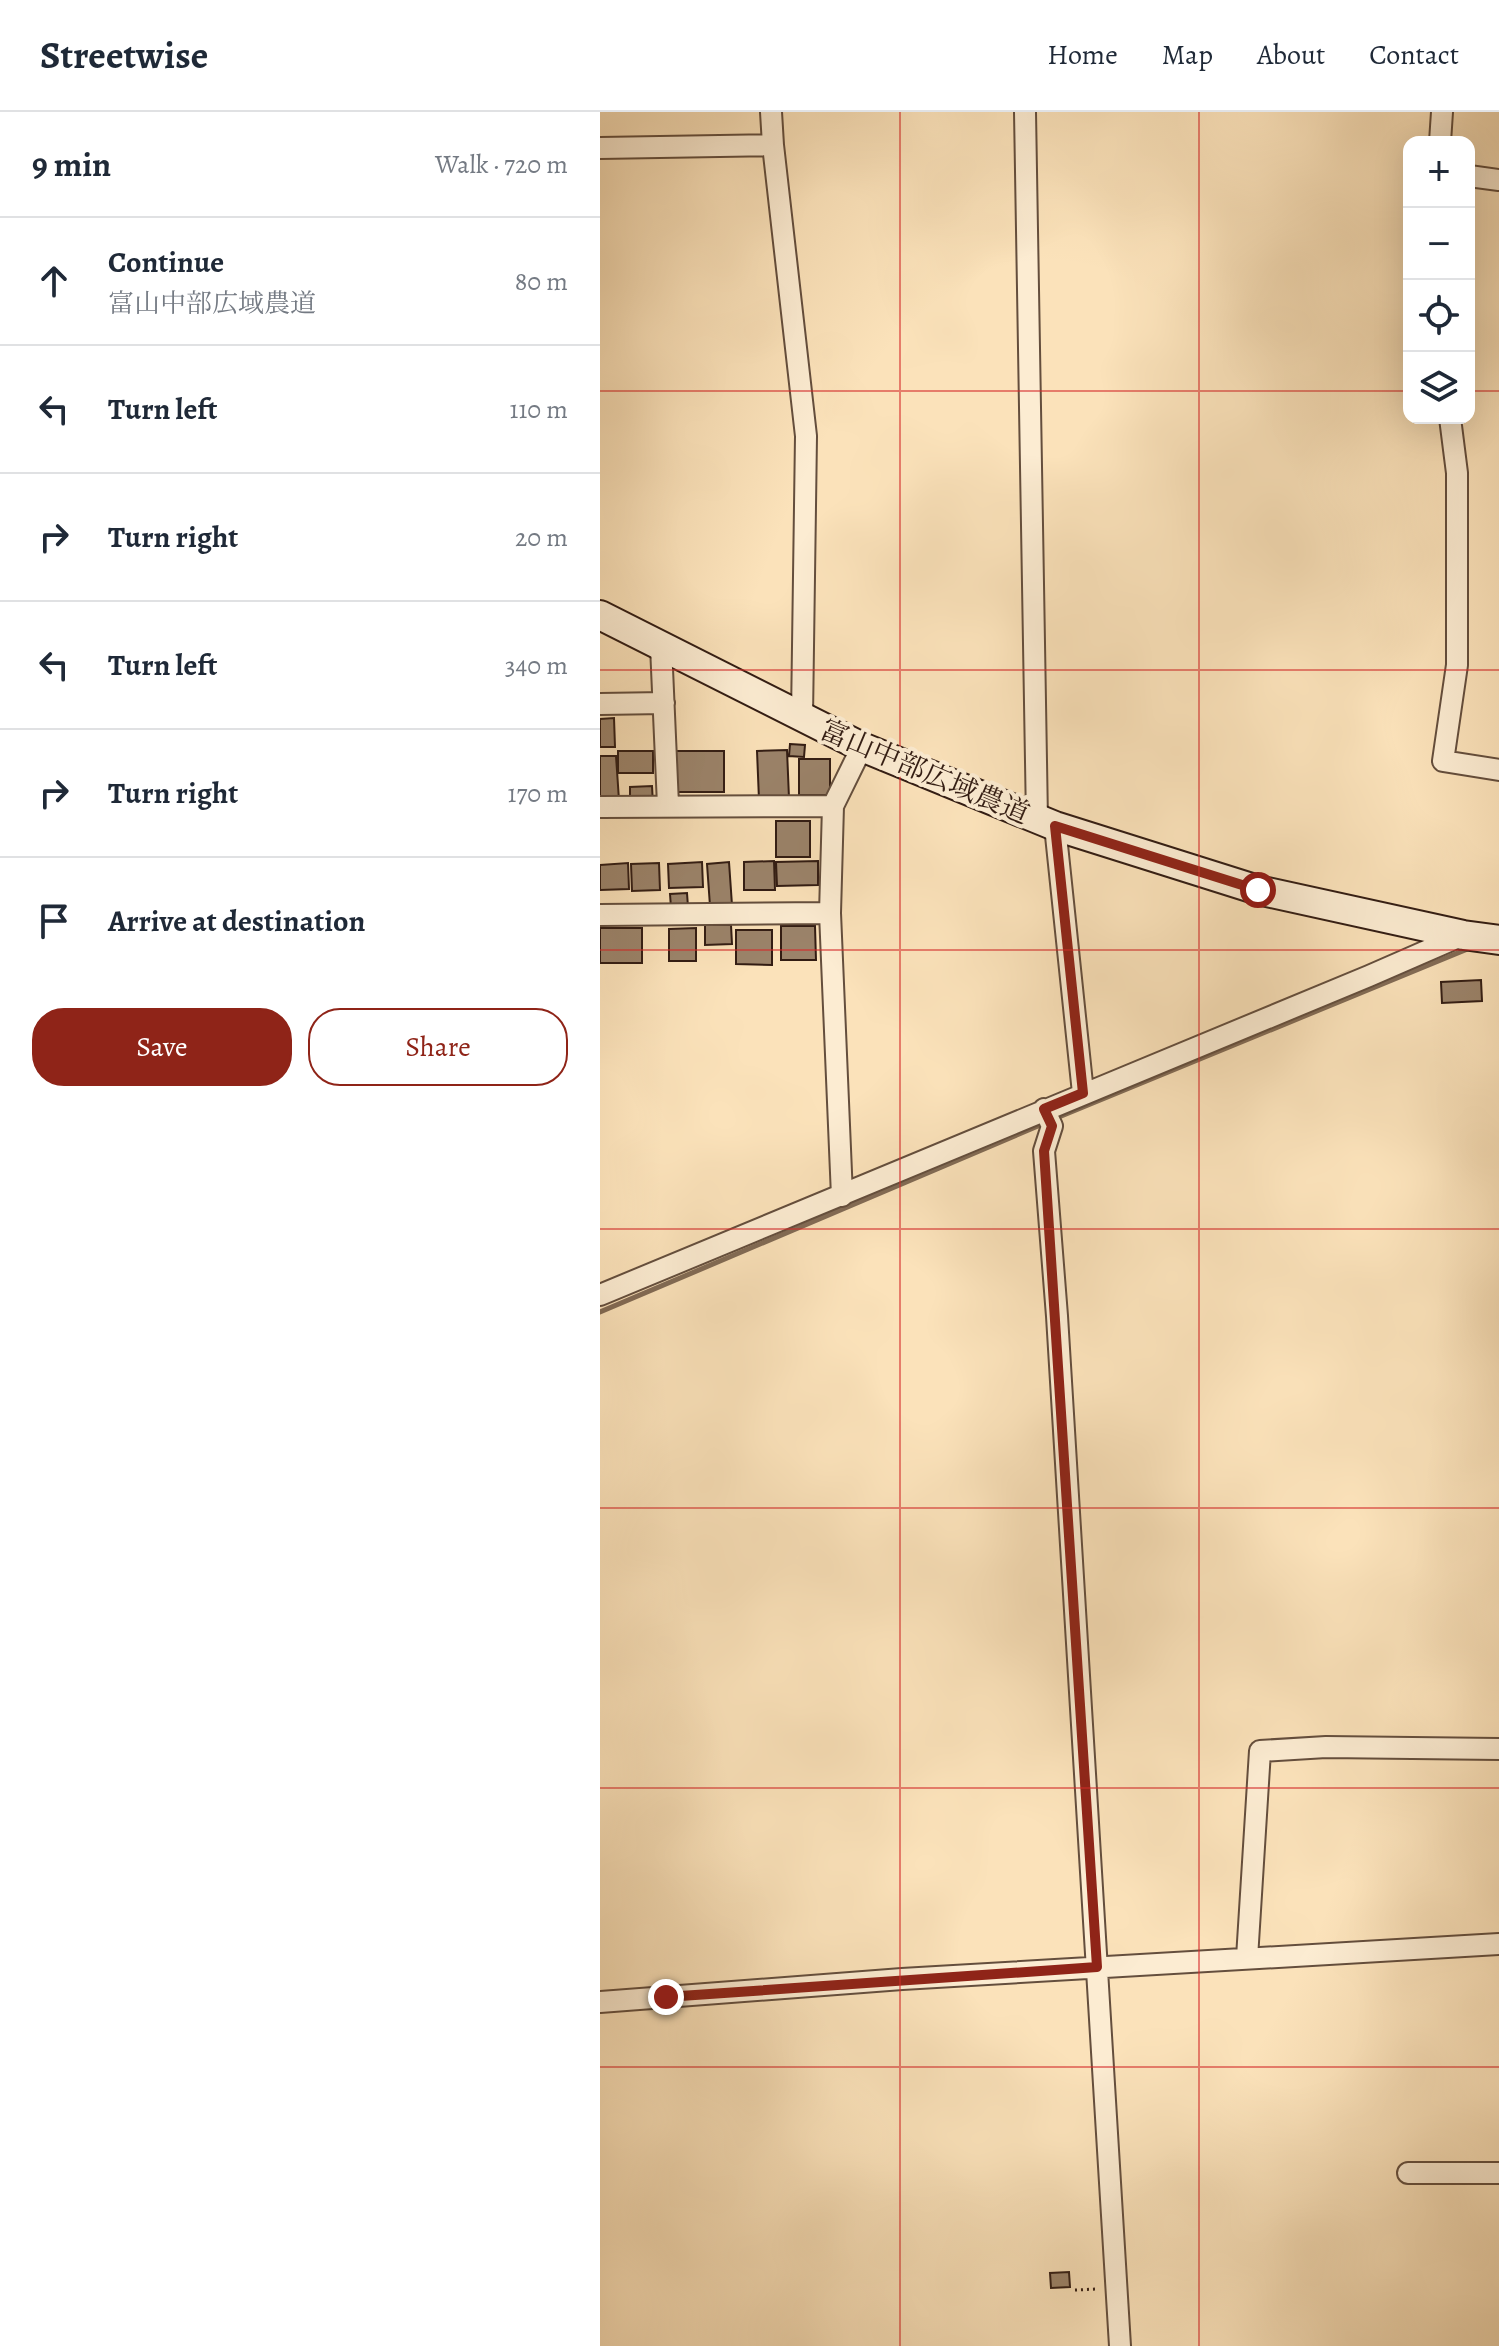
<!DOCTYPE html>
<html lang="en">
<head>
<meta charset="utf-8">
<style>
  body { margin:0; font-family:Alegreya,"Noto Serif JP",serif; background:#f2f2f3; color:#1f2937 }
  .controls { position:absolute; right:24px; top:24px; display:grid; overflow:hidden; border-radius:16px; box-shadow:0 8px 32px #0002 }
  .controls button { width:72px; height:72px; display:grid; place-items:center; padding:0; border:0; border-bottom:2px solid #e0e1e3; background:#fff; color:#1f2937; font:40px sans-serif }
  .stop { position:absolute; width:24px; height:24px; margin:-18px; border:6px solid #8f2418; border-radius:50%; background:#fff }
  .stop.end { background:#8f2418; border-color:#fff; box-shadow:0 2px 8px #0008 }
  .list { margin:0; padding:0; list-style:none }
  h2 { display:flex; justify-content:space-between; align-items:center; height:104px; margin:0; padding:0 32px; font-size:34px }
  h2 small { font-size:26px; font-weight:400; color:#747a83 }
  .list li { display:grid; grid-template-columns:52px 1fr auto; gap:24px; align-items:center; box-sizing:border-box; height:128px; padding:0 32px; border-top:2px solid #e0e1e3 }
  .list b { display:block; font-size:30px; white-space:nowrap }
  .list p { margin:0; font-size:26px; white-space:nowrap; color:#747a83 }
  .list em { font-size:26px; font-style:normal; color:#747a83 }
  .actions { display:flex; gap:16px; padding:24px 32px }
  .actions a { flex:1; padding:18px 0; border:2px solid #8f2418; border-radius:32px; text-align:center; font-size:28px; color:#8f2418 }
  .actions .main { background:#8f2418; color:#fff }
  .icon { flex:none; width:44px; height:44px; fill:none; stroke:currentColor; stroke-width:2; stroke-linecap:round; stroke-linejoin:round }
  .map { position:relative; flex:none; width:899px; height:2234px; overflow:hidden }
  header { display:flex; align-items:center; gap:48px; box-sizing:border-box; height:112px; padding:0 40px; background:#fff; border-bottom:2px solid #e0e1e3 }
  header strong { font-size:38px }
  nav { display:flex; gap:44px; margin-inline-start:auto; font-size:28px }
  main { display:flex }
  aside { flex:1; background:#fff }
  .map>svg:first-child { display:block }
  .lines { fill:none; stroke-linecap:round; stroke-linejoin:round }
  .stream { stroke:#826b55; stroke-width:5 }
  .building { fill:#9b836a; stroke:#321c13; stroke-width:2 }
  .street-casing { stroke:#644e3d; stroke-width:24 }
  .secondary-casing { stroke:#321c13; stroke-width:32 }
  .path { stroke:#321c13; stroke-width:3; stroke-dasharray:2 4; stroke-linecap:butt }
  .street { stroke:#fcecd2; stroke-width:20 }
  .secondary { stroke:#fcecd2; stroke-width:28 }
  .route { stroke:#8f2418; stroke-width:10 }
  .grid { fill:none; stroke:#d62828; stroke-width:2; stroke-opacity:0.55 }
  .labels { text-anchor:middle; stroke-width:8; stroke-linejoin:round; paint-order:stroke }
  .street-label { font-size:28px; fill:#321c13; stroke:#fcecd2 }
</style>
</head>
<body>
<header>
<strong>Streetwise</strong>
<nav><a>Home</a><a>Map</a><a>About</a><a>Contact</a></nav>
</header>
<main>
<aside>
<h2>9 min<small>Walk · 720 m</small></h2>
<ul class="list">
<li><svg class="icon" aria-label="ahead" viewBox="0 0 24 24"><path d="M12 20V5M6 11l6-6 6 6"/></svg><div><b>Continue</b><p>富山中部広域農道</p></div><em>80 m</em></li>
<li><svg class="icon" aria-label="left" viewBox="0 0 24 24"><path d="M17 20v-9H6M10 6l-5 5 5 5"/></svg><div><b>Turn left</b></div><em>110 m</em></li>
<li><svg class="icon" aria-label="right" viewBox="0 0 24 24"><path d="M7 20v-9h11M14 6l5 5-5 5"/></svg><div><b>Turn right</b></div><em>20 m</em></li>
<li><svg class="icon" aria-label="left" viewBox="0 0 24 24"><path d="M17 20v-9H6M10 6l-5 5 5 5"/></svg><div><b>Turn left</b></div><em>340 m</em></li>
<li><svg class="icon" aria-label="right" viewBox="0 0 24 24"><path d="M7 20v-9h11M14 6l5 5-5 5"/></svg><div><b>Turn right</b></div><em>170 m</em></li>
<li><svg class="icon" aria-label="arrive" viewBox="0 0 24 24"><path d="M6 21V4h12l-3 4 3 4H6"/></svg><div><b>Arrive at destination</b></div></li>
</ul>
<div class="actions"><a class="main">Save</a><a>Share</a></div>
</aside>
<div class="map">
<svg width="899" height="2234" viewBox="0 0 899 2234">
  <rect width="100%" height="100%" fill="#fbe2ba"/>
  <filter id="stains"><feTurbulence type="fractalNoise" baseFrequency=".0025" numOctaves="4"/><feColorMatrix values="0 0 0 0 .2 0 0 0 0 .09 0 0 0 0 .02 0 0 0 .5 -.17"/></filter>
  <radialGradient id="worn" r=".72"><stop offset=".6" stop-color="#630" stop-opacity="0"/><stop offset="1" stop-color="#630" stop-opacity=".3"/></radialGradient>
  <g class="lines">
    <path class="stream" d="M454,1007L870,836
      M0,1200L445,1011"/>
  </g>
  <path class="building" d="M14,606L15,635H0V607Z
    M190,632L205,633L204,645L189,644Z
    M187,638L189,686L159,688L157,639Z
    M18,639H53V661H18Z
    M75,639H124V680H75Z
    M0,644H16L19,688L0,690Z
    M199,647H230V683H199Z
    M52,674L53,692L30,693V675Z
    M176,709H210V745H176Z
    M174,749L175,778H144V750Z
    M218,749V773L177,774L176,750Z
    M102,750L103,775L69,776L68,752Z
    M129,750L132,793L110,794L107,752Z
    M28,751L29,777L0,778V753Z
    M59,751L60,778L32,779L31,752Z
    M87,781L88,795L71,796L70,782Z
    M105,813H131L132,832L105,833Z
    M181,814H215L216,848H181Z
    M0,816H42V851H0Z
    M96,816V849H69V817Z
    M136,818H172V853L136,852Z
    M881,868L882,889L842,891L841,870Z
    M469,2160L470,2175L451,2176L450,2161Z"/>
  <g class="lines">
    <defs>
      <path id="street" d="M425,0L437,708
        M840,30L842,0
        M173,33L206,324L202,605
        M0,36L173,33L171,0
        M869,64L899,68
        M850,306L857,361V553L843,649L899,658
        M61,534L68,693
        M0,592L64,591
        M0,695L233,694L262,635
        M455,714L483,981
        M230,801L242,1084
        M0,803L230,801L233,694
        M444,997L452,1014L444,1039L457,1204L520,2234
        M0,1183L769,864L863,823
        M647,1846L660,1639L726,1635L899,1637
        M0,1890L302,1867L899,1832
        M808,2061H899"/>
      <path id="secondary" d="M0,503L262,635L455,714L658,778L863,823L899,828"/>
    </defs>
    <use href="#street" class="street-casing"/>
    <use href="#secondary" class="secondary-casing"/>
    <path class="path" d="M475,2178L497,2177"/>
    <use href="#street" class="street"/>
    <use href="#secondary" class="secondary"/>
  </g>
  <g class="lines">
    <path class="route" d="M66,1885L497,1855L444,1039L452,1014L444,997L483,981L455,714L658,778"/>
  </g>
  <path class="grid" d="M300,0V2234M599,0V2234M0,279H809M869,279H899M0,558H899M0,838H899M0,1117H899M0,1396H899M0,1676H899M0,1955H899"/>
  <g class="labels">
    <g class="street-label">
      <text transform="translate(325 659) rotate(23)" y="10">富山中部広域農道</text>
    </g>
  </g>
  <rect width="100%" height="100%" filter="url(#stains)"/>
  <rect width="100%" height="100%" fill="url(#worn)"/>
</svg>
<div class="controls">
<button>+</button>
<button>−</button>
<button><svg class="icon" aria-label="locate" viewBox="0 0 24 24"><circle cx="12" cy="12" r="6"/><path d="M12 2v4M12 18v4M2 12h4M18 12h4"/></svg></button>
<button><svg class="icon" aria-label="layers" viewBox="0 0 24 24"><path d="M12 4l9 5-9 5-9-5zM3 14l9 5 9-5"/></svg></button>
</div>
<div class="stop" style="left:658px;top:778px"></div>
<div class="stop end" style="left:66px;top:1885px"></div>
</div>
</main>
</body>
</html>
